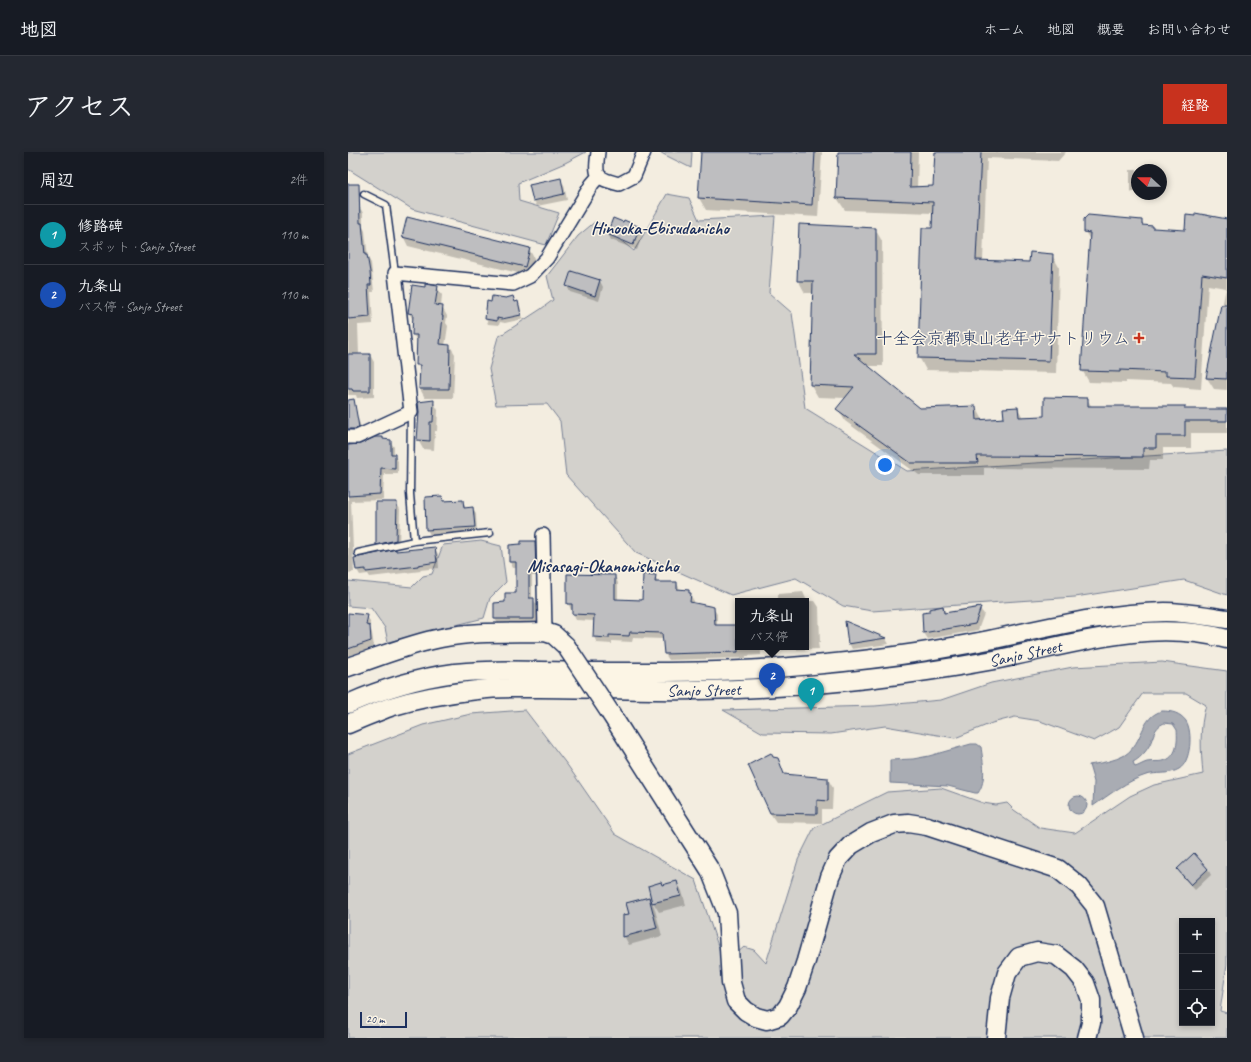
<!DOCTYPE html>
<html lang="ja">
<head>
<meta charset="utf-8">
<style>
  body { margin:0; font-family:Caveat,"Klee One",sans-serif; background:#242831; color:#f1f3f6 }
  .controls { position:absolute; right:12px; bottom:12px; display:grid; overflow:hidden; border-radius:0px; box-shadow:0 2px 6px #0003 }
  .controls button { width:36px; height:36px; display:grid; place-items:center; padding:0; border:0; border-bottom:1px solid #363941; background:#171b24; color:#f1f3f6; font:20px sans-serif }
  .compass { position:absolute; left:783px; top:12px; width:36px; height:36px; border-radius:50%; background:#171b24; box-shadow:0 2px 6px #0003; rotate:292deg }
  .scale { position:absolute; left:12px; bottom:10px; width:47px; box-sizing:border-box; padding-left:4px; border:2px solid #1b2f5e; border-top:0; font-size:11px; line-height:14px; white-space:nowrap; color:#1b2f5e; -webkit-text-stroke:3px #fcf5e5; paint-order:stroke }
  .you { position:absolute; left:537px; top:313px; width:14px; height:14px; margin:-10px; border:3px solid #fff; border-radius:50%; background:#1a73e8; box-shadow:0 0 0 6px #1a73e833 }
  .badge { display:grid; place-items:center; width:26px; height:26px; border-radius:50%; background:#c8321e; color:#fff; font-size:13px; font-weight:700 }
  .pin { position:absolute; translate:-50% -33px; filter:drop-shadow(0 1px 2px #0008) }
  .pin::after { content:''; position:absolute; top:21px; width:14px; height:12px; background:inherit; clip-path:polygon(0 0,100% 0,50% 100%) }
  .popup { position:absolute; left:387px; top:446px; width:74px; height:52px; box-sizing:border-box; display:grid; place-content:center; border-radius:0px; background:#171b24; filter:drop-shadow(0 1px 3px #0005); font-size:13px; white-space:nowrap; color:#9ea1a6 }
  .popup b { font-size:15px; color:#f1f3f6 }
  .popup::after { content:''; position:absolute; left:50%; top:100%; margin-left:-8px; border:8px solid transparent; border-top-color:#171b24 }
  .list { margin:0; padding:0; list-style:none }
  h2 { display:flex; justify-content:space-between; align-items:center; height:52px; margin:0; padding:0 16px; font-size:17px }
  h2 small { font-size:13px; font-weight:400; color:#9ea1a6 }
  .list li { display:grid; grid-template-columns:26px 1fr auto; gap:12px; align-items:center; box-sizing:border-box; height:60px; padding:0 16px; border-top:1px solid #363941 }
  .list b { display:block; font-size:15px; white-space:nowrap }
  .list p { margin:0; font-size:13px; white-space:nowrap; color:#9ea1a6 }
  .list em { font-size:13px; font-style:normal; color:#9ea1a6 }
  .icon { flex:none; width:22px; height:22px; fill:none; stroke:currentColor; stroke-width:2; stroke-linecap:round; stroke-linejoin:round }
  .map { position:relative; flex:none; width:879px; height:886px; overflow:hidden; border-radius:0px }
  header { display:flex; align-items:center; gap:24px; box-sizing:border-box; height:56px; padding:0 20px; background:#171b24; border-bottom:1px solid #363941 }
  header strong { font-size:19px }
  nav { display:flex; gap:22px; margin-inline-start:auto; font-size:14px }
  .intro { display:flex; align-items:center; justify-content:space-between; box-sizing:border-box; height:96px; padding:0 24px }
  h1 { margin:0; font-size:28px }
  .button { padding:10px 18px; border-radius:0px; background:#c8321e; color:#fff; font-size:14px; font-weight:700 }
  main { display:flex; gap:24px; padding:0 24px }
  aside { flex:1; background:#171b24; border-radius:0px; box-shadow:0 2px 6px #0003 }
  .map>svg:first-child { display:block }
  .green { fill:#d3d1cc; stroke:#778095; fill-rule:evenodd }
  .water { fill:#a9acb3; stroke:#707a91; fill-rule:evenodd }
  .shadow { fill:#0003 }
  .building { fill:#bebec0; stroke:#1b2f5e }
  .lines { fill:none; stroke-linecap:round; stroke-linejoin:round }
  .lane-casing { stroke:#1b2f5e; stroke-width:9 }
  .street-casing { stroke:#1b2f5e; stroke-width:16 }
  .secondary-casing { stroke:#1b2f5e; stroke-width:21 }
  .lane { stroke:#fcf5e5; stroke-width:6 }
  .street { stroke:#fcf5e5; stroke-width:13 }
  .secondary { stroke:#fcf5e5; stroke-width:18 }
  .secondary-bridge-casing { stroke:#1b2f5e; stroke-width:21; stroke-linecap:butt }
  .secondary-bridge { stroke:#fcf5e5; stroke-width:18 }
  .poi-dot { fill:#c8321e; stroke:#fcf5e5; stroke-width:1.5 }
  .labels { text-anchor:middle; stroke-width:3; stroke-linejoin:round; paint-order:stroke }
  .poi-label { font-size:17px; fill:#1b2f5e; stroke:#fcf5e5; text-anchor:end }
  .street-label { font-size:17px; fill:#1b2f5e; stroke:#fcf5e5 }
  .neighbourhood-label { font-size:18px; font-weight:bold; fill:#1b2f5e; stroke:#fcf5e5 }
</style>
</head>
<body>
<header>
<strong>地図</strong>
<nav><a>ホーム</a><a>地図</a><a>概要</a><a>お問い合わせ</a></nav>
</header>
<div class="intro"><h1>アクセス</h1><a class="button">経路</a></div>
<main>
<aside>
<h2>周辺<small>2件</small></h2>
<ul class="list">
<li><span class="badge" style="background:#0f9aa8">1</span><div><b>修路碑</b><p>スポット · Sanjo Street</p></div><em>110 m</em></li>
<li><span class="badge" style="background:#1a4fb4">2</span><div><b>九条山</b><p>バス停 · Sanjo Street</p></div><em>110 m</em></li>
</ul>
</aside>
<div class="map">
<svg width="879" height="886" viewBox="0 0 879 886">
  <rect width="100%" height="100%" fill="#f3ede0"/>
  <filter id="ink" filterUnits="userSpaceOnUse"><feTurbulence type="fractalNoise" baseFrequency=".025" numOctaves="2"/><feDisplacementMap in="SourceGraphic" scale="8" xChannelSelector="R" yChannelSelector="G"/><feConvolveMatrix kernelMatrix="1 2 1 2 8 2 1 2 1" color-interpolation-filters="sRGB"/></filter>
  <g filter="url(#ink)">
    <path class="green" d="M0,0H238L217,11L170,31L171,49L211,61L198,93L64,57L0,17Z
      M312,0H344L343,16L315,2Z
      M319,42L341,46L351,68L427,64L421,141L444,161L457,256L559,319L879,299V443L836,428L727,445L524,459L495,454L448,426L383,443L288,401L218,323L212,269L199,252L148,253L141,217L150,185L193,157L205,148L199,124L230,84L248,69L286,99Z
      M133,389L153,394L158,430L142,446L136,466L40,490L37,476L23,456L0,454V429L64,435L75,424L84,422L95,393Z
      M814,510L879,519V812L872,859L879,861V886H0V602L75,573L123,562L177,558L220,614L267,682L348,728L370,794L388,802L396,795L406,798L418,811L450,708L466,676L539,640L593,636L635,651L648,653L659,651L666,658L692,676L727,681L782,644L806,633L855,622C853,599 851,576 858,553L838,541H795L771,575L746,589L692,569L667,565L644,571L607,586L537,574L483,582L415,581L375,558L527,554L593,548L643,531L725,515ZM834,769H864V871H834Z"/>
    <path class="water" d="M814,559C824,559 832,561 838,569C845,580 843,610 831,617C821,623 809,620 798,623C779,629 762,642 745,654L746,630L741,613C753,611 766,609 777,603C796,590 792,565 814,559ZM816,571L825,572L829,578C830,590 829,606 815,609C810,610 804,609 799,610C795,611 791,614 787,615L785,610C791,607 797,601 801,594C806,585 805,576 816,571Z
      M623,592H629L633,595C635,610 639,628 630,641H627L600,634L542,631V608L565,607L581,604Z
      M721 653a9 9 0 1 1 18 0a9 9 0 1 1-18 0Z"/>
    <path class="shadow" d="M354,0H474L470,65L358,58L351,46Z
      M491,0H570L569,36L586,35L588,0H718L710,9L639,6L635,109L682,111L704,103L711,115L708,221L578,218L571,205L585,77V61L497,58L489,46Z
      M782,18H792H789V40H784L782,38Z
      M212,27L216,33L219,48L189,54L186,49Z
      M11,54L15,61V75L17,79L20,106L23,111L26,140H23L25,172L10,173L11,203H22L26,210V245L9,246L8,243H0V55Z
      M879,68V238L866,237L859,226L878,136L860,133L853,237L826,235L823,231L778,229V231L741,230L734,218L743,89L737,80L793,69L796,74L805,77L838,79Z
      M292,75L295,81L289,98L263,88L260,82Z
      M527,77L534,89L535,214H519L572,257L628,255L635,268L657,267L670,256L675,266L697,265L739,247L744,255H836L838,258H879V281H843V296H815V308H802L801,317L636,316V323H571L497,269L490,257L498,246L470,245L463,233L466,141H457L450,128Z
      M55,84L181,97L186,106L182,124L60,94Z
      M252,129L255,135L251,149L222,140L219,134Z
      M89,135L94,143L93,155H94L99,164L98,171L100,174L97,194H102L107,202L105,246H77L72,237L73,218L69,212L70,191L65,182L66,169L61,161L78,136Z
      M165,145L168,150H170L172,154L175,167L157,171L152,170L151,173L140,172L138,167L140,150L144,151Z
      M85,249L90,258L89,279H87L86,298L75,297L70,288L72,260Z
      M0,265L9,266L12,272L14,281L0,284Z
      M35,286L36,288L42,289L46,295V303L50,309V322H36L35,348L3,349L6,420L0,421V293L9,294Z
      M94,345L97,350L114,349L118,357L124,356L128,362L129,380L82,383L79,377Z
      M48,351L52,357L51,394L32,398L29,392Z
      M187,390L190,396L191,424H184V447H185L189,453V473H151L147,467V452L158,451L169,442V416H165L162,410L174,393Z
      M87,397L90,402L91,416L72,418L73,419L22,425L20,422L12,423L9,418L48,399L49,400Z
      M267,424L270,431V448L295,449L307,424L310,431H329L332,438L340,439L346,449V452L365,456L369,462V474H390V495H458V449H419V448L430,447V442L455,440L459,449H467L471,455L472,491H470L471,497L413,499V503L398,504V506L321,508L317,502L316,487L285,486L284,490L264,489V492L249,491L246,485V469L228,468L225,462V458H223L220,451Z
      M595,455L598,461L632,457L636,462L630,478L580,487L576,481L575,462L581,461Z
      M0,462L19,464L22,470V476L24,481L26,495L0,504Z
      M498,470L538,487L541,492L504,497L501,491Z
      M424,606L430,607L437,624L480,627L485,636L484,657H474V671L428,670L422,661Z
      M860,717L863,723L847,738L834,724L830,718Z
      M329,730L334,739L338,753L311,760L306,752L301,735L314,734Z
      M301,746L306,754L314,784L281,793L276,784Z"/>
    <path class="building" d="M353,0H467L464,53L350,46Z
      M490,0H563L562,35L585,34L587,0H633L628,108L681,110L682,100L705,102L701,209L570,206L574,76H584L585,50L488,46Z
      M213,26L216,42L185,49L181,33Z
      M0,32H11L12,71H14L17,103H19L22,120L23,133H20L22,165L0,167Z
      M847,61L879,67V126L854,122L847,225L818,224V220L772,218V220L733,219L742,81L736,80V67L740,63L794,68V73L805,74V76L837,78L838,63L847,64Z
      M59,65L182,96L177,115L54,85Z
      M265,66L275,70L276,68L292,75L285,93L259,82Z
      M451,72L528,76V202H506L572,256L628,254L629,268L656,266L655,256L670,255L671,265L696,264V245L740,246V254H837V257H879V269H837V284H808V296H795V305L629,304L630,311H563L488,257L506,235L462,233L465,129H449Z
      M223,119L252,128L247,144L218,134Z
      M77,132L90,134L87,153L95,154L94,164H95L92,192L102,193L101,237H71L72,213H68L69,183H64L65,162L60,161L64,133L77,135Z
      M144,144L158,146L165,144L167,150L170,149L173,163L154,167L149,166V169L137,167L139,149L143,150Z
      M873,153H879V227L858,226Z
      M0,202H22V239H5L4,237H0Z
      M6,247L11,275L7,277H0V248Z
      M86,248L85,270H82V289L69,288L71,260L70,250Z
      M27,285H35V287L43,288V302H47V317L33,316L32,342L0,344V293L12,292Z
      M94,344L95,349L115,348L116,356L125,355L127,375L78,378L77,345Z
      M28,350H49L48,388L28,393Z
      M173,389H187L188,418H181V446H186V467H146V451L157,450V441H168V410H161V393L173,392Z
      M87,395L89,410L70,413V414L18,420V417L8,418L6,406L48,397V399Z
      M219,422L267,423V447L294,448L295,422L308,423L307,430H329V437L341,438V441H343L342,450L366,455L367,473H390V500L316,502L314,481L282,480L281,484L261,483V486L245,485L246,463L224,462V452H219Z
      M595,454L596,461L633,455L627,472L575,481L574,461L581,460V457Z
      M0,461L20,463L18,473L22,474L23,489L0,497Z
      M497,469L538,486L500,492Z
      M423,601L425,605L430,606L436,622L480,626V649L469,648V662L422,661L400,613Z
      M846,701L860,717L843,733L829,717Z
      M329,729L333,744L304,751L300,734L313,730L314,733Z
      M301,745L309,776L275,785V763L281,762L278,751Z"/>
    <g class="lines">
      <defs>
        <path id="lane" d="M16,42L38,53L47,121
          M63,260L62,342L66,389
          M10,401L66,389L142,381"/>
        <path id="street" d="M250,0C247,24 247,26 271,32L286,24L296,0
          M0,285H9L63,260L47,121L165,132L182,124L199,106L244,32L251,24
          M195,383L197,480"/>
        <g id="secondary">
          <path d="M0,515C31,505 61,492 93,486C127,479 162,481 197,480L206,483L218,494"/>
          <path d="M0,552C34,537 70,526 107,521C146,517 192,519 232,520C302,520 372,521 442,515C507,510 577,501 641,488C699,476 757,461 817,460C838,460 858,464 879,467"/>
          <path d="M263,562L362,718L379,761L383,831L388,849L398,859L408,865L419,868L432,864L440,854L449,836L458,809L482,725L490,707L503,693L523,681L546,672L560,671L579,674L710,717L731,734L747,754L786,886"/>
          <path id="s1" d="M0,572C14,566 28,560 42,555C68,547 101,541 129,538C149,535 171,536 192,536C244,536 296,539 348,538C448,537 548,526 646,508C723,493 800,466 879,487"/>
          <path d="M648,886L652,846L659,821L671,805L689,800L708,803L726,817L737,831L743,848V871L739,886"/>
        </g>
      </defs>
      <use href="#lane" class="lane-casing"/>
      <use href="#street" class="street-casing"/>
      <use href="#secondary" class="secondary-casing"/>
      <use href="#lane" class="lane"/>
      <use href="#street" class="street"/>
      <use href="#secondary" class="secondary"/>
      <defs>
        <path id="secondary-bridge" d="M218,494L263,562"/>
      </defs>
      <use href="#secondary-bridge" class="secondary-bridge-casing"/>
      <use href="#secondary-bridge" class="secondary-bridge"/>
    </g>
  </g>
  <path class="poi-dot" d="M789 180h4v4h4v4h-4v4h-4v-4h-4v-4h4z"/>
  <g class="labels">
    <g class="poi-label">
      <text x="782" y="192">十全会京都東山老年サナトリウム</text>
    </g>
    <g class="street-label">
      <text dy="6" stroke="none"><textPath href="#s1" startOffset="685">Sanjo Street</textPath></text>
      <text dy="6" stroke="none"><textPath href="#s1" startOffset="361">Sanjo Street</textPath></text>
    </g>
    <g class="neighbourhood-label">
      <text x="312" y="82">Hinooka-Ebisudanicho</text>
      <text x="255" y="420">Misasagi-Okanonishicho</text>
    </g>
  </g>
</svg>
<div class="controls">
<button>+</button>
<button>−</button>
<button><svg class="icon" aria-label="locate" viewBox="0 0 24 24"><circle cx="12" cy="12" r="6"/><path d="M12 2v4M12 18v4M2 12h4M18 12h4"/></svg></button>
</div>
<svg class="compass" viewBox="-18 -18 36 36"><path d="M0-13l5 13h-10z" fill="#e53935"/><path d="M0 13l5-13h-10z" fill="#9ea1a6"/></svg>
<div class="scale">20 m</div>
<div class="you"></div>
<div class="pin badge" style="left:463px;top:559px;background:#0f9aa8">1</div>
<div class="pin badge" style="left:424px;top:544px;background:#1a4fb4">2</div>
<div class="popup"><b>九条山</b>バス停</div>
</div>
</main>
</body>
</html>
